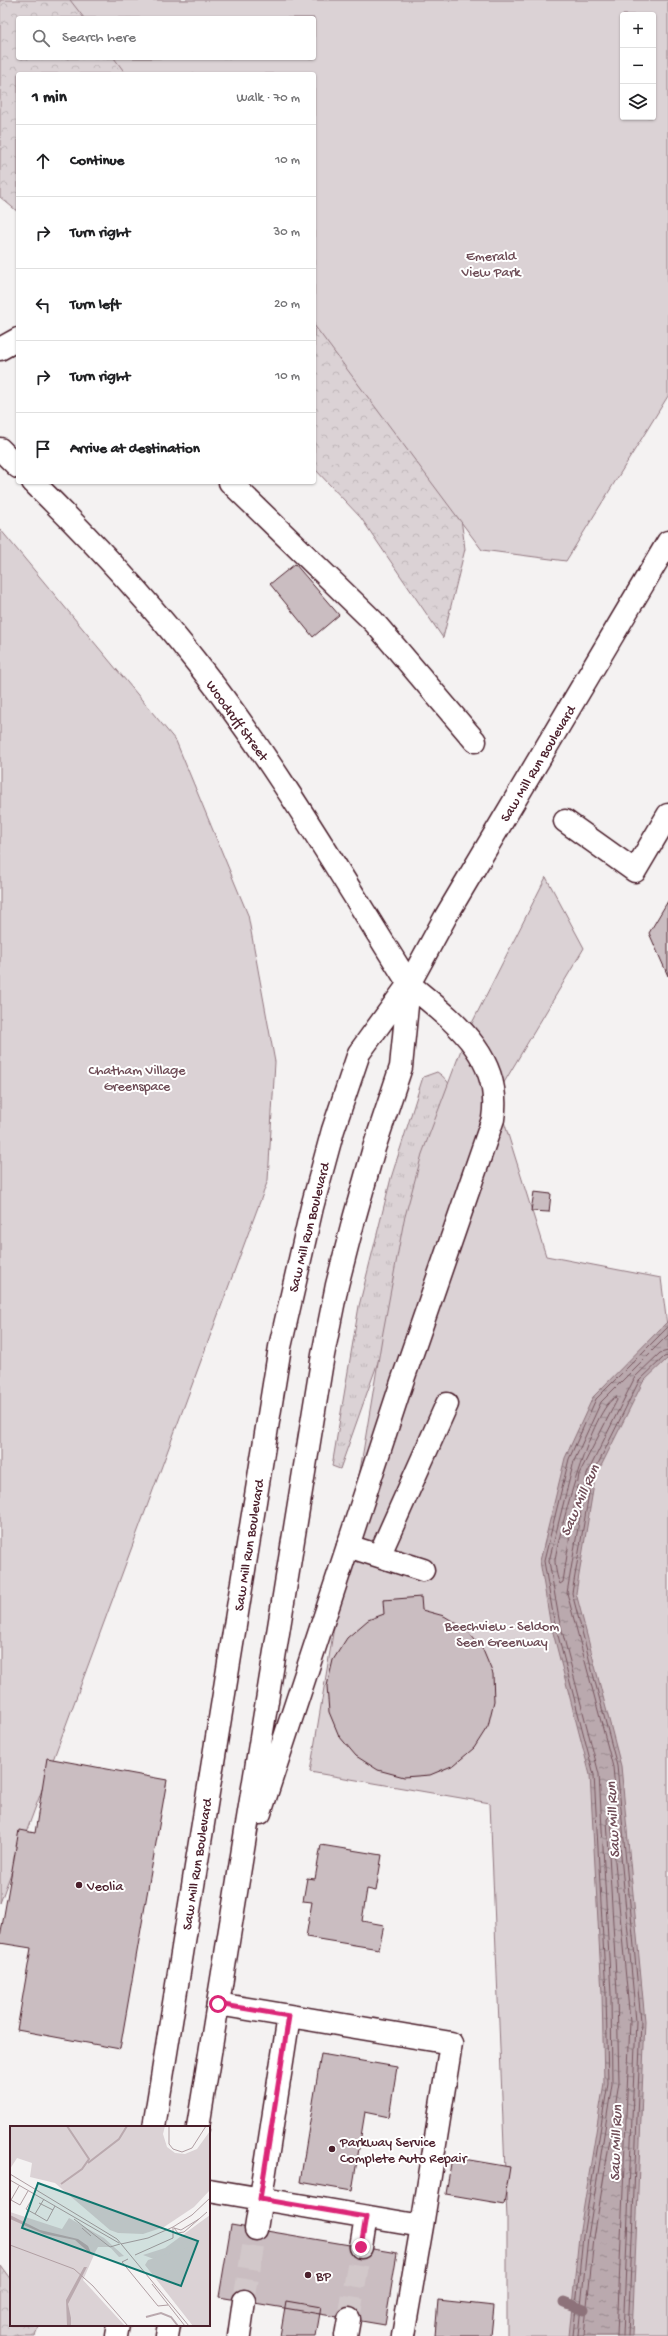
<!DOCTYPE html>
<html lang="en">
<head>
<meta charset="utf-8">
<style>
  body { margin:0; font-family:"Gochi Hand",sans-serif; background:#f2f2f2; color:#202124 }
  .controls { position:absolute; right:12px; top:12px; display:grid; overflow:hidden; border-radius:4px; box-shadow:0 1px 3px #0004 }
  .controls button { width:36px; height:36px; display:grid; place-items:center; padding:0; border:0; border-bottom:1px solid #e0e0e0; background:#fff; color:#202124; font:20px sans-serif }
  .stop { position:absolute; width:12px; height:12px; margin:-9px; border:3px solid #db2777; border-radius:50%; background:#fff }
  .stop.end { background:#db2777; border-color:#fff; box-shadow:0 1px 4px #0008 }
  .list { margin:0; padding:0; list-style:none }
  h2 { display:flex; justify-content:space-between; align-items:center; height:52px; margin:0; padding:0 16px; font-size:17px }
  h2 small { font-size:13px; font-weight:400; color:#757577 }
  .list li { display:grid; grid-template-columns:26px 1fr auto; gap:12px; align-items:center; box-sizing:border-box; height:72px; padding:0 16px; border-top:1px solid #e0e0e0 }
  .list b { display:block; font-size:15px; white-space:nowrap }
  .list em { font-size:13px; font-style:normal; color:#757577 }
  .icon { flex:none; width:22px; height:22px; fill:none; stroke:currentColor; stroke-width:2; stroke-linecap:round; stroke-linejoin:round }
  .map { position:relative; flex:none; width:668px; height:2336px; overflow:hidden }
  .search { position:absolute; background:#fff; box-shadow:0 1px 3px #0004; left:16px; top:16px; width:300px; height:44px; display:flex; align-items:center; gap:10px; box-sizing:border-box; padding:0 14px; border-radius:4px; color:#757577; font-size:15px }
  .panel { position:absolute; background:#fff; box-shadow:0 1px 3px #0004; left:16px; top:72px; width:300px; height:412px; border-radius:4px }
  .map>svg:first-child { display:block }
  .grass { fill:url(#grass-tufts); stroke:#927880 }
  .forest { fill:url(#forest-crowns); stroke:#927880; fill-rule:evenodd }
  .park { fill:#dbd2d5; stroke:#927880; fill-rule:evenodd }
  .water { fill:url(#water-ripples); stroke:#8d727a }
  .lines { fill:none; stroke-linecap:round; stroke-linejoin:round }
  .shore { stroke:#77565f; stroke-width:1 }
  .stream { stroke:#8d727a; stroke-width:11 }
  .building { fill:#cabdc1; stroke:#4a1f2b }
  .minor-tunnel { stroke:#d2c8ca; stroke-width:22; stroke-dasharray:22 11; stroke-linecap:butt }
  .minor-casing { stroke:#4a1f2b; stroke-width:25 }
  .highway-casing { stroke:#4a1f2b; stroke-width:25 }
  .minor { stroke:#fff; stroke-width:22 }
  .highway { stroke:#fff; stroke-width:22 }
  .route { stroke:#db2777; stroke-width:5 }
  .poi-dot { fill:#4a1f2b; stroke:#fff; stroke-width:1.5 }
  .labels { text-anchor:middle; stroke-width:4; stroke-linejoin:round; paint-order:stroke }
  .park-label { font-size:14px; fill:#6e4c56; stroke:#fff }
  .street-label { font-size:14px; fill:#4a1f2b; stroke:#fff }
  .poi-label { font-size:14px; fill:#4a1f2b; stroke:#fff; text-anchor:start }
  .water-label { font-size:15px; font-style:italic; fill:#714f59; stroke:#fff }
  .inset-river { fill:none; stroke:#baa9ae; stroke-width:2 }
  .inset-road { fill:none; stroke:#b09ea2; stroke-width:1 }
  .view { fill:#0f766e; fill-opacity:0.15; stroke:#0f766e; stroke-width:2 }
  .inset-edge { fill:none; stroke:#4a1f2b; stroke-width:2 }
</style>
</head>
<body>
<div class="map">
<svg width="668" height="2336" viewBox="0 0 668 2336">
  <defs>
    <pattern id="grass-tufts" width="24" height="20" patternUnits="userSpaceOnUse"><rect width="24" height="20" fill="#dbd2d5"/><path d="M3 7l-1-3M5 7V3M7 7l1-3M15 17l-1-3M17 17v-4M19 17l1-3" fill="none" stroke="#bdb4b7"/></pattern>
    <pattern id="forest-crowns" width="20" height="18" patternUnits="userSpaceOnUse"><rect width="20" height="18" fill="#dbd2d5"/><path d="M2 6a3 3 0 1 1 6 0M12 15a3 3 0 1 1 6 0" fill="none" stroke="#bdb4b7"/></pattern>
    <pattern id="water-ripples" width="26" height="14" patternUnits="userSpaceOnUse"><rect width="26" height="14" fill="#baa9ae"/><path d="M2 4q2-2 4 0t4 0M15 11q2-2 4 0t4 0" fill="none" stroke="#99898e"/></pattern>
  </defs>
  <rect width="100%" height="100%" fill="#f4f2f2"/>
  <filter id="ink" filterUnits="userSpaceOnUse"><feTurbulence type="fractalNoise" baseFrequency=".025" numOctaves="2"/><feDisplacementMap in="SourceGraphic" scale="8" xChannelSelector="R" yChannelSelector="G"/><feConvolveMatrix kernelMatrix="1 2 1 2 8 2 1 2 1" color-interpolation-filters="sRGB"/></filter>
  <g filter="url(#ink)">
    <path class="grass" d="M437,1072C461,1087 457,1118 456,1142L340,1469L332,1466L359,1306L391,1178L423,1077Z"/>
    <path class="forest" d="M0,0H668L653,15H623L440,357L465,549L443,638L361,518L314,468V74H18V212L0,197ZM18,18H314V58H18Z
      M0,2265L11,2280V2325H38L35,2336H0Z"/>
    <path class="park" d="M70,0H668V396L566,561L482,550L314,325V74H126L114,58H314V18H84ZM623,15H653V117H623Z
      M0,529L176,741L248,915L275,1062L268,1180L0,1903Z
      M546,877L584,948L496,1096L546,1256L661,1278L668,1333V2336H507V2219L490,1803L310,1772L383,1332L404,1220L422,1154L468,1031Z"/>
    <path class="water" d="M668,1321V1358L643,1382L595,1478L576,1593L621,1766L645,2021L632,2336H569L579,2236L604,2083L602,1994L590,1775L550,1621L540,1561L565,1458L593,1397Z"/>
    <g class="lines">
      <path class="shore" d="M616,1397L617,1400L579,1474L563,1582L560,1584C557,1578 555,1566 555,1560C559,1532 592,1406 616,1397Z
        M573,2336L583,2236L608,2083L606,1994L594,1775L554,1620L544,1561L569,1459L596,1399L668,1327
        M578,2336L588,2237L612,2084L611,1994L599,1774L559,1619L549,1561L574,1461L601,1402L668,1335
        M584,2336L594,2238L619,2083L617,1993L607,1819L609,1817L611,1819L630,2021L617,2336
        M623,2336L636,2021L613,1767L567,1593L587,1474L635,1377L660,1353L668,1351
        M628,2336L641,2021L617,1766L572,1593L592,1476L639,1381L664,1357L668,1356"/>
      <path class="stream" d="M564,2302L584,2310"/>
    </g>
    <path class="building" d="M295,564L339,615L313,637L270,584Z
      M668,901V976L649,933Z
      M534,1192L551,1194L549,1212L531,1211Z
      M421,1597L422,1610L444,1616L466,1629L483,1650L493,1674L494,1701L488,1726L474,1748L454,1765L430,1775L404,1777L378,1770L356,1756L339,1736L329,1712L327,1686L333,1660L347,1638L368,1620L384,1614L383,1600Z
      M47,1758L167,1780L120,2049L17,2030L31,1948L0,1943V1938L19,1830L35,1833Z
      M321,1845L382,1855L376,1891L367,1889L362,1921L384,1925L379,1949L306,1937L312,1902L303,1901L307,1878L315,1879Z
      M321,2054L397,2067L389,2117L365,2112L352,2191L300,2182Z
      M452,2157L510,2167L504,2204L446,2194Z
      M231,2225L397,2253L385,2325L219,2297Z
      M438,2300L494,2306L491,2336H435Z
      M286,2301L321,2307L316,2336H280Z"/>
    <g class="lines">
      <path class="minor-tunnel" d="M244,2301L256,2229
        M349,2319L361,2247"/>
      <defs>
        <path id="minor" d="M0,349L18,339
          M0,449L18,467
          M33,482C91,539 147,599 197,663C276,764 341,876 409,984
          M230,482L374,622L475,741
          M565,821L635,871L668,815
          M348,1546L423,1570
          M379,1556L447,1404
          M218,2004L451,2043L422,2226
          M209,2190L422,2226L403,2336
          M256,2229L289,2016
          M361,2247L366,2217
          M239,2336L244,2301
          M346,2336L349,2319"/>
        <path id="highway" d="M260,1813L402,1382L493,1119C503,1056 452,1020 409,984
          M154,2127L280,1347L312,1207L333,1130L359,1053L409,984L446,916L668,542
          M198,2127L323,1355L337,1285L354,1219L374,1148L401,1067L409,985
          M116,2336L118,2325
          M167,2336L169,2325"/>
      </defs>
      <use href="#minor" class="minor-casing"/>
      <use href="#highway" class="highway-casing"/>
      <use href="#minor" class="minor"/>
      <use href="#highway" class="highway"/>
    </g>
  </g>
  <g class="lines" filter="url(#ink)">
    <path class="route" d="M218,2004L289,2016L260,2199L366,2217L361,2247"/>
  </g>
  <g class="poi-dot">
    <circle cx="79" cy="1885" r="4"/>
    <circle cx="332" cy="2149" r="4"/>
    <circle cx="308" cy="2275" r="4"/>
  </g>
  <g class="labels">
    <g class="park-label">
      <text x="491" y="260">Emerald<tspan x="491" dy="16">View Park</tspan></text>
      <text x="137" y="1074">Chatham Village<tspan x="137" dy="16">Greenspace</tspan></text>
      <text x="502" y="1630">Beechview - Seldom<tspan x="502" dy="16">Seen Greenway</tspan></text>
    </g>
    <g class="street-label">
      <text transform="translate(238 720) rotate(54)" y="5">Woodruff Street</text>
      <text transform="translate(537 763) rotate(-59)" y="5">Saw Mill Run Boulevard</text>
      <text transform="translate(308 1227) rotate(-76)" y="5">Saw Mill Run Boulevard</text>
      <text transform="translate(248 1545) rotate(-81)" y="5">Saw Mill Run Boulevard</text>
      <text transform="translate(196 1864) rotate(-81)" y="5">Saw Mill Run Boulevard</text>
    </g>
    <g class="poi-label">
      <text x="87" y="1890">Veolia</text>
      <text x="340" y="2146">Parkway Service<tspan x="340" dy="16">Complete Auto Repair</tspan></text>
      <text x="316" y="2280">BP</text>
    </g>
    <g class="water-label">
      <text transform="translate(579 1500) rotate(-66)" y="5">Saw Mill Run</text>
      <text transform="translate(612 1820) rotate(-93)" y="5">Saw Mill Run</text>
      <text transform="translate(615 2143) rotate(-88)" y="5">Saw Mill Run</text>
    </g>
  </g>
  <g transform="translate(10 2126)">
    <rect width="200" height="200" fill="#f4f2f2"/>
    <path d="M200,89V200L152,136L133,129L155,122ZM0,94L66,114L84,129L73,154L115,200H0Z" fill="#dbd2d5"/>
    <path d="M0,0H155L153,8L157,21L165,27L175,28L187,23L200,5V64L184,81L154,101L133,108L108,107L100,104L45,57L20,51L22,37L7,32L0,43ZM0,86L52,103L59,92L94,112L114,130L109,131L100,121H88L84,128L31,117L0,103ZM200,96V200H183L135,139L138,134L196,116L192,104ZM0,140L28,149H46L59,155L69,162L100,200H0Z" fill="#dbd2d5"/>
    <path d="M0,89L30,104L68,113L78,120L82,129L65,114L34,108L0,93ZM74,141H77L58,178L61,192V200H57L56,174Z" fill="#baa9ae"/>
    <path class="inset-river" d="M78,37L109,13L117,0M51,58L72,43L79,33L57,0M136,191L151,187L161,191L168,200"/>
    <path class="inset-road" d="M159,0V18L163,23L172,26L182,22L196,0M0,48L107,113L179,200M0,54L109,117M9,60L1,74L10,79L18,65M22,73L16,83L25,88L34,73M29,77L43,84M25,88L37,95L45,80M64,93L100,121L110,118M72,102L81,110M164,102L168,107L174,106L197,86M164,102L171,104L189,93M111,118L138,112L163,101L182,89L200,72M0,119L64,143L83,160L118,200M125,129L163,112V101M118,133L112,136L148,180L158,179M142,158L175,200"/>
    <path class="view" d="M28,57L188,115L171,160L12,102Z"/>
    <rect width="200" height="200" class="inset-edge"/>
  </g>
</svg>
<div class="controls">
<button>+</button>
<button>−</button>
<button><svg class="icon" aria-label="layers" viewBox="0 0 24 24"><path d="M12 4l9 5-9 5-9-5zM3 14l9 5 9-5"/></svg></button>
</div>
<div class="stop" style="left:218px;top:2004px"></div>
<div class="stop end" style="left:361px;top:2247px"></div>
<div class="search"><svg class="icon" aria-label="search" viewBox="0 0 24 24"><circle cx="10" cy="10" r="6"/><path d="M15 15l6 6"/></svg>Search here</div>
<section class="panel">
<h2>1 min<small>Walk · 70 m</small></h2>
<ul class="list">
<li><svg class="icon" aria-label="ahead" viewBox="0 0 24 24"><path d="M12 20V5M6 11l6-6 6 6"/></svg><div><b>Continue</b></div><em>10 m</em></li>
<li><svg class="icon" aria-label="right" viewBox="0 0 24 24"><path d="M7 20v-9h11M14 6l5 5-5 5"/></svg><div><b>Turn right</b></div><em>30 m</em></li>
<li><svg class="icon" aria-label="left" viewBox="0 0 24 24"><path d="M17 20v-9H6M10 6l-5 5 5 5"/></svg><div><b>Turn left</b></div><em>20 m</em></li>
<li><svg class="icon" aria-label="right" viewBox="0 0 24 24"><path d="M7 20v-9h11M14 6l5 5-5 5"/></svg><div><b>Turn right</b></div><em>10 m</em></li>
<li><svg class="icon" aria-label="arrive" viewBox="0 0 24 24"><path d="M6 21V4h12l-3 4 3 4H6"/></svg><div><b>Arrive at destination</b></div></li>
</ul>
</section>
</div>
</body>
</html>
